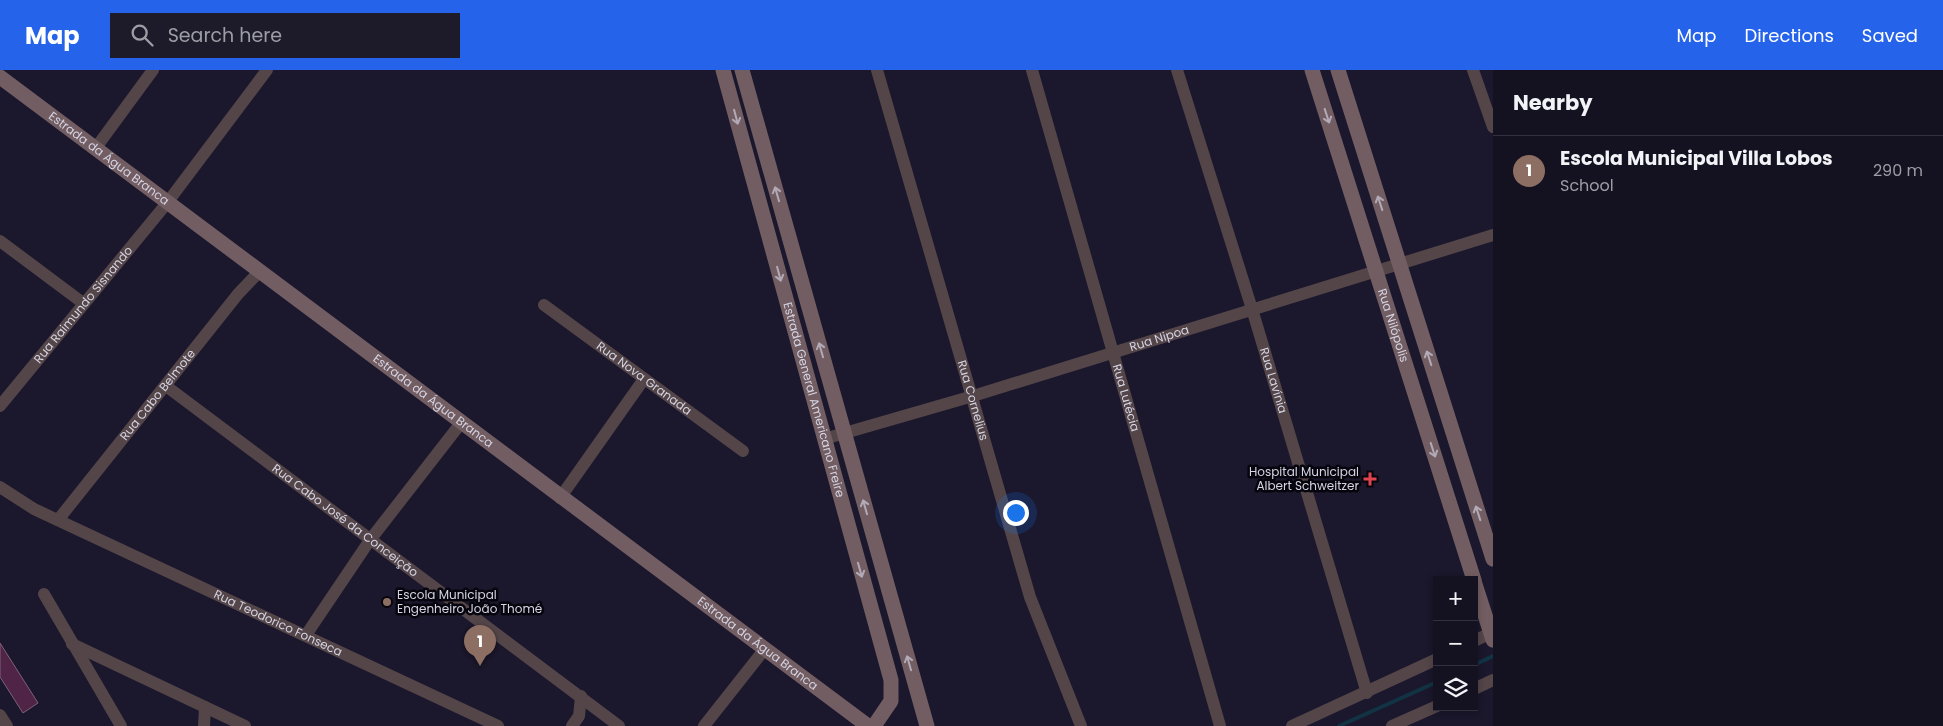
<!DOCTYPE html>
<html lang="en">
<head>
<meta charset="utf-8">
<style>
  body { margin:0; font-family:Poppins,sans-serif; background:#1d1a2a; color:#f1f3f6 }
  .controls { position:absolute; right:15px; bottom:15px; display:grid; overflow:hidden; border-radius:0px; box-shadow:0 2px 8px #0003 }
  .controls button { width:45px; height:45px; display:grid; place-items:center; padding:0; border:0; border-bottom:1px solid #33313f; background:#141121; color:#f1f3f6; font:25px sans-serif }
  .you { position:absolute; left:1015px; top:442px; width:18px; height:18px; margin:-12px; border:4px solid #fff; border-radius:50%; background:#1a73e8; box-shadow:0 0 0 8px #1a73e833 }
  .badge { display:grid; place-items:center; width:32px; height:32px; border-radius:50%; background:#2563eb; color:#fff; font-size:16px; font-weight:700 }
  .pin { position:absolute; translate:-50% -41px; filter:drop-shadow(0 1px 2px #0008) }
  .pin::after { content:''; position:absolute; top:26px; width:18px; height:15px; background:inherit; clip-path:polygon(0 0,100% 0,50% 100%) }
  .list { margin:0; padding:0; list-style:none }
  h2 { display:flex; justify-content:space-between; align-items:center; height:65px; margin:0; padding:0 20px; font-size:21px }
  h2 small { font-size:16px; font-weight:400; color:#9d9da5 }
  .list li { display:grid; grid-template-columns:32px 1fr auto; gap:15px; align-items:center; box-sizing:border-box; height:70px; padding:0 20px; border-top:1px solid #33313f }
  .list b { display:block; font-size:19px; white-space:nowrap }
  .list p { margin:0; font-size:16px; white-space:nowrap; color:#9d9da5 }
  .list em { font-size:16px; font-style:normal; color:#9d9da5 }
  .icon { flex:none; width:28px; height:28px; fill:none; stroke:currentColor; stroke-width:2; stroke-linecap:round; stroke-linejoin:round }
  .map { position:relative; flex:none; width:1493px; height:656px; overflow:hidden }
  header { display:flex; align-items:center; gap:30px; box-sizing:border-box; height:70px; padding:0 25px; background:#2563eb; color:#fff }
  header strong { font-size:24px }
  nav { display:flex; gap:28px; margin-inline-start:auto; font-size:18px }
  .search { width:350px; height:45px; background:#1d1a2a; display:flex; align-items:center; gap:12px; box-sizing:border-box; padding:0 18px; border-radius:0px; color:#9d9da5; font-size:19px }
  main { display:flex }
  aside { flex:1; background:#141121 }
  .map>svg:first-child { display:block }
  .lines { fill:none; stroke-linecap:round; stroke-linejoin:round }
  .stream { stroke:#134; stroke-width:4 }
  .building { fill:#502447; stroke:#7c6376 }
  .street { stroke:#534548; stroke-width:12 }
  .secondary { stroke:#725d62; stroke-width:15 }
  .oneway { stroke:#b2aab6 }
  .health-dot { fill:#e0444e; stroke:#06050d; stroke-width:2 }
  .education-dot { fill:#8d6e63; stroke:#06050d; stroke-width:2 }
  .labels { text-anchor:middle; stroke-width:5; stroke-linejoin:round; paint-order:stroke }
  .street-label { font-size:12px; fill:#d5d4e3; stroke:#06050d }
  .poi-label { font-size:12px; fill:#d5d4e3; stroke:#06050d; text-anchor:end }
</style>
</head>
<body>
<header>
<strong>Map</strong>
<div class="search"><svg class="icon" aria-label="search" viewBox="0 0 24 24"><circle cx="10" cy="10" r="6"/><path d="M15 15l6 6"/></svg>Search here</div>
<nav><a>Map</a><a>Directions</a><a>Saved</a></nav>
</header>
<main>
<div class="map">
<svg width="1493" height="656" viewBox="0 0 1493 656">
  <rect width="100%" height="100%" fill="#1b172c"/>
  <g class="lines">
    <path class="stream" d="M1474,595L1493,586
      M1339,656L1437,612"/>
  </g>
  <path class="building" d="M0,573L38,633L23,643L0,607Z"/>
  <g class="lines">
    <g class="street">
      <path id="s1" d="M877,0L1030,527L1081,656"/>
      <path id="s2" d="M1032,0L1220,656"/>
      <path id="s3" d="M1177,0L1252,239L1367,623"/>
      <path d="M1473,0L1493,57"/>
      <path d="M95,79L153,0"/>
      <path d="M0,171L83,233"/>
      <path id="s4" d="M544,235L743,381"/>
      <path id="s5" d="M166,316L619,656"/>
      <path id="s6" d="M0,336L167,133L267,0"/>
      <path id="s7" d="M824,369L973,326L1493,165"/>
      <path id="s8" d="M0,417L34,439L498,656"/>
      <path d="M560,428L644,309"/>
      <path id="s9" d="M58,450L238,224L259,202"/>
      <path d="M44,524L121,656"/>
      <path d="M306,565L370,470L461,353"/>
      <path d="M1474,571L1493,562"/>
      <path d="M72,574L245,656"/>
      <path d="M1474,619L1493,610"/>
      <path d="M0,645L7,656"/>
      <path d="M204,656L205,637"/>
      <path d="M572,656L579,646L581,626"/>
      <path d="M704,656L764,580"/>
      <path d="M1292,656L1437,589"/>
      <path d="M1392,656L1437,636"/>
    </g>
    <g class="secondary">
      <path id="s10" d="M723,0L891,610V631L874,656"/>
      <path d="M742,0L927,656"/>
      <path id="s11" d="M1312,0L1474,510"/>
      <path d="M1338,0L1493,489"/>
      <path id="s12" d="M0,7L868,656"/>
      <path d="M1474,511L1493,570"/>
    </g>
  </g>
  <defs><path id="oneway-shaft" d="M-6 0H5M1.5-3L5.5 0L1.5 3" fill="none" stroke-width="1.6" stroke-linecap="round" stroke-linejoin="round" transform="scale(1.25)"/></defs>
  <g class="oneway">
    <use href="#oneway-shaft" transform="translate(1327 46) rotate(72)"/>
    <use href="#oneway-shaft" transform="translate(736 47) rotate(75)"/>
    <use href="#oneway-shaft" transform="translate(777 124) rotate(-106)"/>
    <use href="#oneway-shaft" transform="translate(1380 133) rotate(-108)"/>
    <use href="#oneway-shaft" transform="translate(779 204) rotate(75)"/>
    <use href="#oneway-shaft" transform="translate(821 280) rotate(-106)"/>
    <use href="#oneway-shaft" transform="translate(1429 288) rotate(-108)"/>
    <use href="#oneway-shaft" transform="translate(1433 380) rotate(72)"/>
    <use href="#oneway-shaft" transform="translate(865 437) rotate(-106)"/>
    <use href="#oneway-shaft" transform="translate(1478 443) rotate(-108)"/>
    <use href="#oneway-shaft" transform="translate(860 500) rotate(74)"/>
    <use href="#oneway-shaft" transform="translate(909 593) rotate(-106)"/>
  </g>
  <path class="health-dot" d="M1367.5 401.5h5v5h5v5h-5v5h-5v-5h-5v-5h5z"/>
  <circle class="education-dot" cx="387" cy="532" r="5"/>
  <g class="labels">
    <g class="street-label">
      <text dy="4" stroke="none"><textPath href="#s12" startOffset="136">Estrada da Água Branca</textPath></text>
      <text dy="4" stroke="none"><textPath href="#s6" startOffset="131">Rua Raimundo Sisnando</textPath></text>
      <text dy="4" stroke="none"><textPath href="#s11" startOffset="268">Rua Nilópolis</textPath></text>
      <text dy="4" stroke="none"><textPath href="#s7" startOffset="350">Rua Nipoa</textPath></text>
      <text dy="4" stroke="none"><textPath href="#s4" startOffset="124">Rua Nova Granada</textPath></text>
      <text dy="4" stroke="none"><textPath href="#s3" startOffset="325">Rua Lavínia</textPath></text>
      <text dy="4" stroke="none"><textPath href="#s9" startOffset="160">Rua Cabo Belmote</textPath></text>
      <text dy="4" stroke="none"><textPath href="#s2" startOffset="341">Rua Lutécia</textPath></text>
      <text dy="4" stroke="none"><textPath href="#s10" startOffset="342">Estrada General Americano Freire</textPath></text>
      <text dy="4" stroke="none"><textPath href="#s1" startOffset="344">Rua Cornelius</textPath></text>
      <text dy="4" stroke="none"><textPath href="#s12" startOffset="541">Estrada da Água Branca</textPath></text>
      <text dy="4" stroke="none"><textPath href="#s5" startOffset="224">Rua Cabo José da Conceição</textPath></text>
      <text dy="4" stroke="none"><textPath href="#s8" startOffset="310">Rua Teodorico Fonseca</textPath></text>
      <text dy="4" stroke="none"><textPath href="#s12" startOffset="946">Estrada da Água Branca</textPath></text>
    </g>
    <g class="poi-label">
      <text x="1359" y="406">Hospital Municipal<tspan x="1359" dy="14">Albert Schweitzer</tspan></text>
      <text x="397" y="529" text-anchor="start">Escola Municipal<tspan x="397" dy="14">Engenheiro João Thomé</tspan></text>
    </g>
  </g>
</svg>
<div class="controls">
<button>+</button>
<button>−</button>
<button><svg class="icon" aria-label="layers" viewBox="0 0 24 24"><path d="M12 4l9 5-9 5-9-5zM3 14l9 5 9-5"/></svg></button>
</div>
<div class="you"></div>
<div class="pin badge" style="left:480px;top:596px;background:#8d6e63">1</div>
</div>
<aside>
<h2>Nearby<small></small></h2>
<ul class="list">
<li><span class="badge" style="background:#8d6e63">1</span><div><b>Escola Municipal Villa Lobos</b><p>School</p></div><em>290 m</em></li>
</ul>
</aside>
</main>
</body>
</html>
